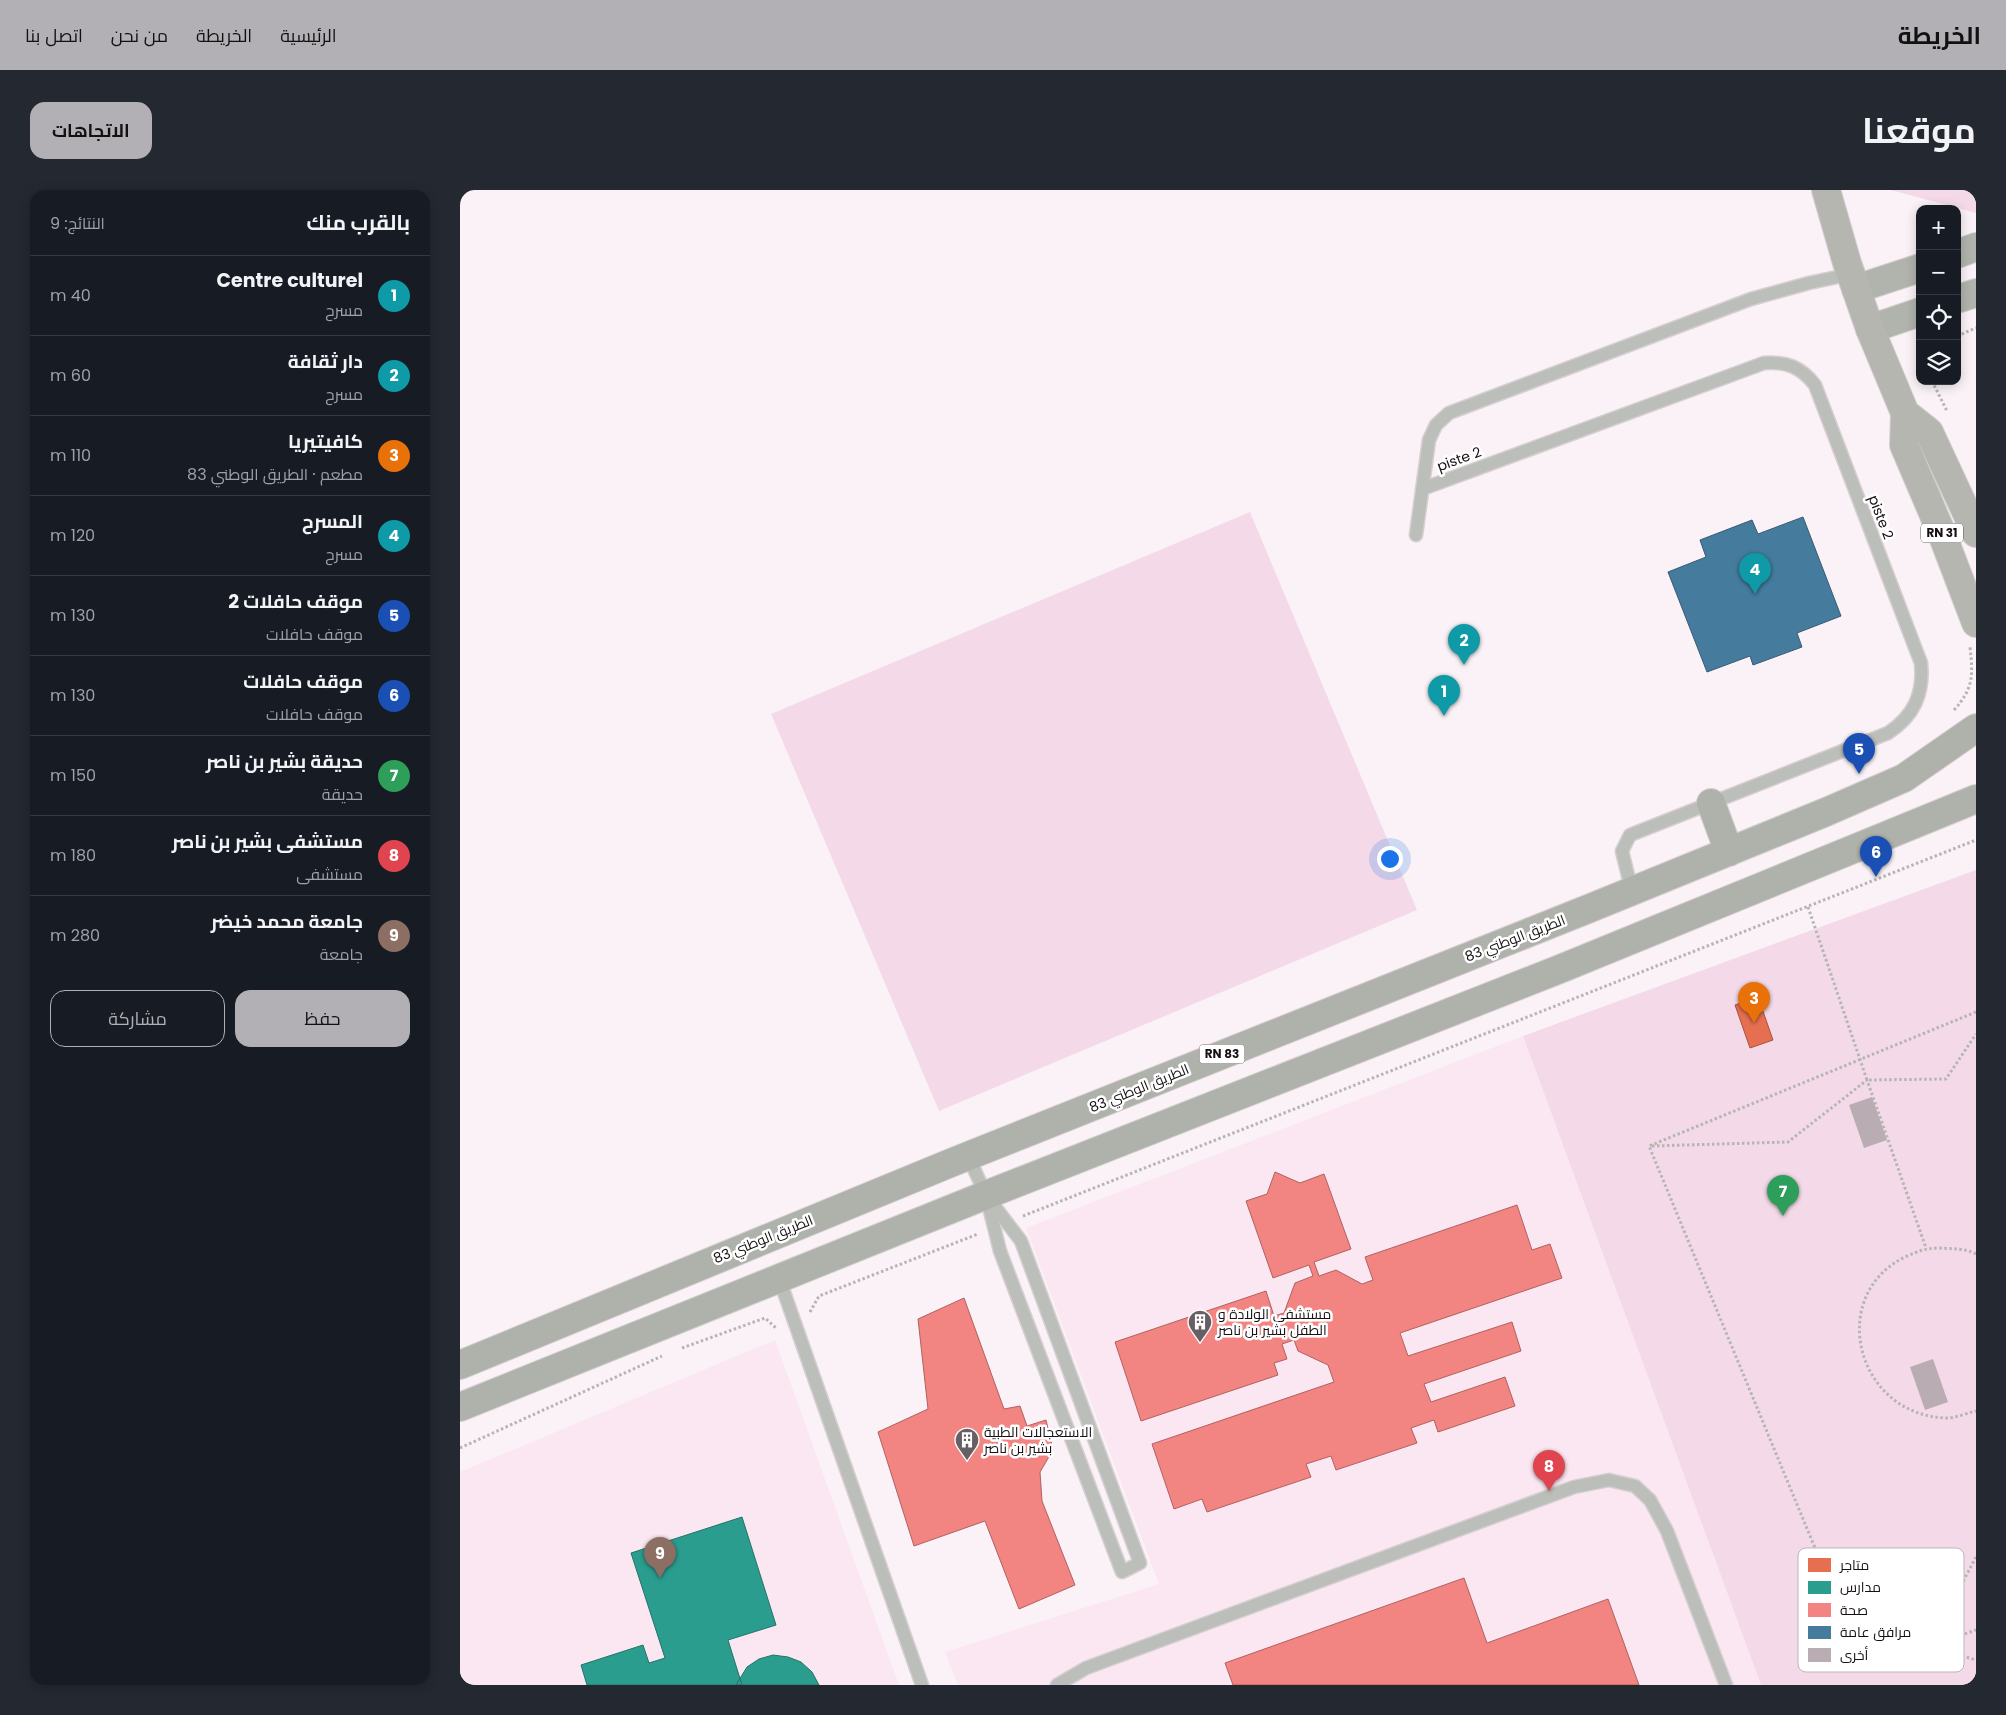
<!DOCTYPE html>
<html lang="ar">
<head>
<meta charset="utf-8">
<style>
  body { margin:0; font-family:Poppins,Cairo,sans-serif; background:#242831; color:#f1f3f6; direction:rtl }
  .controls { position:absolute; right:15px; top:15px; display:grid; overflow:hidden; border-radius:10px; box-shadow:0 2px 12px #0003 }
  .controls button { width:45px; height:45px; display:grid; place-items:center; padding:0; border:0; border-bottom:1px solid #363941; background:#171b24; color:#f1f3f6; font:25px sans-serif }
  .you { position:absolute; left:929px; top:668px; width:18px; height:18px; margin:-12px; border:4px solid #fff; border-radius:50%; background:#1a73e8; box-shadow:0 0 0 8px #1a73e833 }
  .badge { display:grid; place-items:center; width:32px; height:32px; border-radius:50%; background:#b2b0b4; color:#fff; font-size:16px; font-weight:700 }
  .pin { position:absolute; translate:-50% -41px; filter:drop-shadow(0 1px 2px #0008) }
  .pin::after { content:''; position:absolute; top:26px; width:18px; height:15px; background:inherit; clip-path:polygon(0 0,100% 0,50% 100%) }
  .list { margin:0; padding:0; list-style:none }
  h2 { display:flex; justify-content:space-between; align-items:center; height:65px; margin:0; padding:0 20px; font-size:21px }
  h2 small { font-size:16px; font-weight:400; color:#9ea1a6 }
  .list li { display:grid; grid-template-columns:32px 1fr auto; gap:15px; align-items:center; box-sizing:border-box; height:80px; padding:0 20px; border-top:1px solid #363941 }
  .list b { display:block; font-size:19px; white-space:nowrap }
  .list p { margin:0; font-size:16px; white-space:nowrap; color:#9ea1a6 }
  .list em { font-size:16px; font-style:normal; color:#9ea1a6 }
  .actions { display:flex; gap:10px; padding:15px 20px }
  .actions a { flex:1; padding:11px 0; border:1px solid #b2b0b4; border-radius:15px; text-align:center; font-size:18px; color:#b2b0b4 }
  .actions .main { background:#b2b0b4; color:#111 }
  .icon { flex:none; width:28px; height:28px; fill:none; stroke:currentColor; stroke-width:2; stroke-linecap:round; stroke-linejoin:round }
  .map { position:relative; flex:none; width:1516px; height:1495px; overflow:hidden; direction:ltr; border-radius:15px }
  header { display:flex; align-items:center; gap:30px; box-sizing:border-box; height:70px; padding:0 25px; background:#b2b0b4; color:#111 }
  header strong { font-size:24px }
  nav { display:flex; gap:28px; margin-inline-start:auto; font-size:18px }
  .intro { display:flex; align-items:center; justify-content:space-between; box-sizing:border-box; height:120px; padding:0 30px }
  h1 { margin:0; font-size:35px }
  .button { padding:12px 22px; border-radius:15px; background:#b2b0b4; color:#111; font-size:18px; font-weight:700 }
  main { display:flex; gap:30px; padding:0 30px }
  aside { flex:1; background:#171b24; border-radius:15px; box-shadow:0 2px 12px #0003 }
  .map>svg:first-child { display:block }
  .built { fill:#fbe7f1 }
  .green { fill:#f4dae8 }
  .shops { fill:#e76f51; stroke:#a9523f }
  .schools { fill:#2a9d8f; stroke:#24736a }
  .health { fill:#f28482; stroke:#b06161 }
  .public { fill:#457b9d; stroke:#375b74 }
  .building { fill:#b9adb3 }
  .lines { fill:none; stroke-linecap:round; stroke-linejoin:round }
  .lane-casing { stroke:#d5cfd2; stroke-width:15 }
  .secondary-casing { stroke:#d5cfd2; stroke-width:30 }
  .primary-casing { stroke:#d5cfd2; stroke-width:30 }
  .highway-casing { stroke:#d5cfd2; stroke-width:30 }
  .path { stroke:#b5b5b2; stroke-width:3; stroke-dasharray:2.5 2.5; stroke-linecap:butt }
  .lane { stroke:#bcbeb9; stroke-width:12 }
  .secondary { stroke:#b1b4ad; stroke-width:28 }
  .primary { stroke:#b5b6b0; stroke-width:28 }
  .highway { stroke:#afb1ab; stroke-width:28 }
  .labels { text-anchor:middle; stroke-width:5; stroke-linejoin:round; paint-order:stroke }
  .shield { fill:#fff; stroke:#5d585a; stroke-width:1 }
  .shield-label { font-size:12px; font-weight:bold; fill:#171014 }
  .street-label { font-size:14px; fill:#171014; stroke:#fff }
  .poi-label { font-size:14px; fill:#171014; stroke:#fff; text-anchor:start }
  .key { fill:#fff; stroke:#b9b7b8; stroke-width:1 }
  .key-label { font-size:14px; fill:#171014 }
</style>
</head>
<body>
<header>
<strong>الخريطة</strong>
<nav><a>الرئيسية</a><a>الخريطة</a><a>من نحن</a><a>اتصل بنا</a></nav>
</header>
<div class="intro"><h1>موقعنا</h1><a class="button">الاتجاهات</a></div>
<main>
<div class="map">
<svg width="1516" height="1495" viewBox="0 0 1516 1495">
  <rect width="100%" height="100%" fill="#faf2f6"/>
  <path class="built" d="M1063,846L1301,1495H498L485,1462L699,1394L566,1038Z
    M315,1150L439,1495H0V1282Z"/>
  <path class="green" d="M1431,0H1516V23Z
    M790,322L957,720L479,921L311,524Z
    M1516,680V1495H1301L1063,846Z"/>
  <path class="shops" d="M1298,807L1313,850L1290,858L1275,815Z"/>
  <path class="schools" d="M282,1327L316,1435L268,1450L282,1495H127L121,1475L183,1455L189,1473L205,1468L171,1363Z
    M313,1465L328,1467L341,1472L352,1482L359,1495H276L287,1477L299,1469Z"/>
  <path class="health" d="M815,982L840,993L864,984L891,1059L854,1072L859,1086L876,1080L902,1094L913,1090L905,1067L1057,1015L1072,1060L1090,1054L1102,1088L940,1143L948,1166L1052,1132L1061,1161L964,1194L971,1212L1045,1187L1055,1216L978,1242L974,1230L951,1238L957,1253L876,1280L871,1266L846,1274L851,1287L747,1322L742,1309L714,1319L692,1254L874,1192L868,1175L838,1161L834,1150L822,1154L827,1169L814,1173L818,1185L681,1231L655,1152L806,1101L814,1126L824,1123L835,1093L853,1086L849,1075L813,1088L786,1011L807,1004Z
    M504,1108L544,1219L560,1216L567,1236L586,1230L593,1260L580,1282L582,1311L615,1395L559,1419L525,1331L454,1356L418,1242L468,1219L458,1129Z
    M1004,1388L1027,1453L1148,1409L1179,1495H773L765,1473Z"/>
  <path class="public" d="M1343,327L1381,426L1337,443L1342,457L1293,475L1290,466L1247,482L1208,382L1246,367L1240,350L1292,330L1298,344Z"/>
  <path class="building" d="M1412,907L1427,950L1404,958L1389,915Z
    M1473,1169L1488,1212L1465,1220L1450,1177Z"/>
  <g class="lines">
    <defs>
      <path id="lane" d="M962,299L1304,173C1326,171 1341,177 1355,195L1461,473C1464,504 1454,526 1428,543L1170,645L1162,661L1172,702
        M956,345L969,250L976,235L989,223L1291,109L1349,93L1391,84
        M508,966L526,1005L561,1051L680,1373L662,1382L540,1061L526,1005
        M319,1088L462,1495
        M597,1495L626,1478L1114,1297L1149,1290L1175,1296L1190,1310L1207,1341L1266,1495"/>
      <path id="secondary" d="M1497,64L1516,57
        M1396,99L1460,78
        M1497,109L1516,103
        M1410,139L1460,122"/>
      <path id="primary" d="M1366,0L1387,73L1410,139L1445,223L1444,255L1482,344L1516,433
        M1445,223L1469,242L1516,343"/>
      <path id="highway" d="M1251,613L1269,662
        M0,1175L493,972L1128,719L1366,622L1444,588L1516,538
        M0,1217L526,1005L1100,779L1516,609"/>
    </defs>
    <use href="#lane" class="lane-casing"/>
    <use href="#secondary" class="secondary-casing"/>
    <use href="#primary" class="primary-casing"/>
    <use href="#highway" class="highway-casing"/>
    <path class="path" d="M1497,146L1516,138
      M1472,191L1487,221
      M1494,520C1514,498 1513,485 1510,457
      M1348,717L1407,890L1486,889L1516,844
      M1516,822L1189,956L1405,1479L1516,1440
      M1192,956L1328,952L1407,890L1466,1058
      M563,1026L1516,650
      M1516,1064C1505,1058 1492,1059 1479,1058C1466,1058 1459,1061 1447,1066C1365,1104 1396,1226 1487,1228C1496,1228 1507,1223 1516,1221
      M350,1122L359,1106L518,1044
      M222,1158L305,1128L316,1138
      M0,1258L202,1166
      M1516,1367L1469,1456L1516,1470"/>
    <use href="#lane" class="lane"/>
    <use href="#secondary" class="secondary"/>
    <use href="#primary" class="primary"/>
    <use href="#highway" class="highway"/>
  </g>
  <defs>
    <symbol id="building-pin" viewBox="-11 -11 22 30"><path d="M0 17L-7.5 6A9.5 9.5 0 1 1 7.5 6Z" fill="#665f63" stroke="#fff"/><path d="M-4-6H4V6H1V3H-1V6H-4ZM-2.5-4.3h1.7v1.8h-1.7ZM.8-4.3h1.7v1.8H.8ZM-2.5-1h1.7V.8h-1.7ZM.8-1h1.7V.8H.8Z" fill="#fff"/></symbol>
  </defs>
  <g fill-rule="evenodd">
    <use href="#building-pin" x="726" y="1118" width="28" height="38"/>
    <use href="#building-pin" x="493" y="1236" width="28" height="38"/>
  </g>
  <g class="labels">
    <g class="shield">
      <rect x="1461" y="333.5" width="42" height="19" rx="4"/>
      <rect x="739.5" y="854.5" width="45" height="19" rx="4"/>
    </g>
    <g class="shield-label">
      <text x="1482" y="347">RN 31</text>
      <text x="762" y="868">RN 83</text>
    </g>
    <g class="street-label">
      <text transform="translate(999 269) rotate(-20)" y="5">piste 2</text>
      <text transform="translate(1421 327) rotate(69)" y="5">piste 2</text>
      <text transform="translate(1055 748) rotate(-21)" y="5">الطريق الوطني 83</text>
      <text transform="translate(679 898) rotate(-22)" y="5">الطريق الوطني 83</text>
      <text transform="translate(303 1049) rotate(-22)" y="5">الطريق الوطني 83</text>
    </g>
    <g class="poi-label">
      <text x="758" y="1129">مستشفى الولادة و<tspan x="758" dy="16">الطفل بشير بن ناصر</tspan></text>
      <text x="524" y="1247">الاستعجالات الطبية<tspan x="524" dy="16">بشير بن ناصر</tspan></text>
    </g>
  </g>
  <rect x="1338" y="1358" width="166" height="124" rx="8" class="key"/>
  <rect x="1348" y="1368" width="23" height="14" fill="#e76f51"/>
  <rect x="1348" y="1391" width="23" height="13" fill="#2a9d8f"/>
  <rect x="1348" y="1413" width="23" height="14" fill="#f28482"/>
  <rect x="1348" y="1436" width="23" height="13" fill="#457b9d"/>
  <rect x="1348" y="1458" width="23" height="14" fill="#b9adb3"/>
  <g class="key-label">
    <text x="1380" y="1380">متاجر</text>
    <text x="1380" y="1402">مدارس</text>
    <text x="1380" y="1425">صحة</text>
    <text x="1380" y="1447">مرافق عامة</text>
    <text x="1380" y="1470">أخرى</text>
  </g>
</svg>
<div class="controls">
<button>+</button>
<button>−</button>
<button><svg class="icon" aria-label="locate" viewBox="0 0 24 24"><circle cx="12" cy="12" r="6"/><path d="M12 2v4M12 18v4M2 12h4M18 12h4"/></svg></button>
<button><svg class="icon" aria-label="layers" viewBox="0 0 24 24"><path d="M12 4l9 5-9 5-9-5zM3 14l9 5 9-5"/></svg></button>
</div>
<div class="you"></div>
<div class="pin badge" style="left:984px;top:526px;background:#0f9aa8">1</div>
<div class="pin badge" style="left:1004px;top:475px;background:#0f9aa8">2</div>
<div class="pin badge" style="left:1294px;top:833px;background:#e8710a">3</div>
<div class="pin badge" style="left:1295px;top:404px;background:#0f9aa8">4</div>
<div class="pin badge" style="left:1399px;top:584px;background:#1a4fb4">5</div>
<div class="pin badge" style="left:1416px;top:687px;background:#1a4fb4">6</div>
<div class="pin badge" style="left:1323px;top:1026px;background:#2e9e5b">7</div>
<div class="pin badge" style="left:1089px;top:1301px;background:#e0444e">8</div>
<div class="pin badge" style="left:200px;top:1388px;background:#8d6e63">9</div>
</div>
<aside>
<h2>بالقرب منك<small>النتائج: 9</small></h2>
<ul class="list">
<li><span class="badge" style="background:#0f9aa8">1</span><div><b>Centre culturel</b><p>مسرح</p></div><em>40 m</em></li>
<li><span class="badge" style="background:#0f9aa8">2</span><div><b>دار ثقافة</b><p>مسرح</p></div><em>60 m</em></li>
<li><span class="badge" style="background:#e8710a">3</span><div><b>كافيتيريا</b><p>مطعم · الطريق الوطني 83</p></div><em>110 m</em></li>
<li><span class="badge" style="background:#0f9aa8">4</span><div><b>المسرح</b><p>مسرح</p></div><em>120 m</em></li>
<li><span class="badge" style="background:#1a4fb4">5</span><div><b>موقف حافلات 2</b><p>موقف حافلات</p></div><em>130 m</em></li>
<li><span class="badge" style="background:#1a4fb4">6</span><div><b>موقف حافلات</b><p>موقف حافلات</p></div><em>130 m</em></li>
<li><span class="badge" style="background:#2e9e5b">7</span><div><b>حديقة بشير بن ناصر</b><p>حديقة</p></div><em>150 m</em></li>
<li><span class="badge" style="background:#e0444e">8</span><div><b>مستشفى بشير بن ناصر</b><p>مستشفى</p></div><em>180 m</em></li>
<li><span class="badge" style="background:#8d6e63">9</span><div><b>جامعة محمد خيضر</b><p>جامعة</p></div><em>280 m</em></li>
</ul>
<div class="actions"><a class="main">حفظ</a><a>مشاركة</a></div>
</aside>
</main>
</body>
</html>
